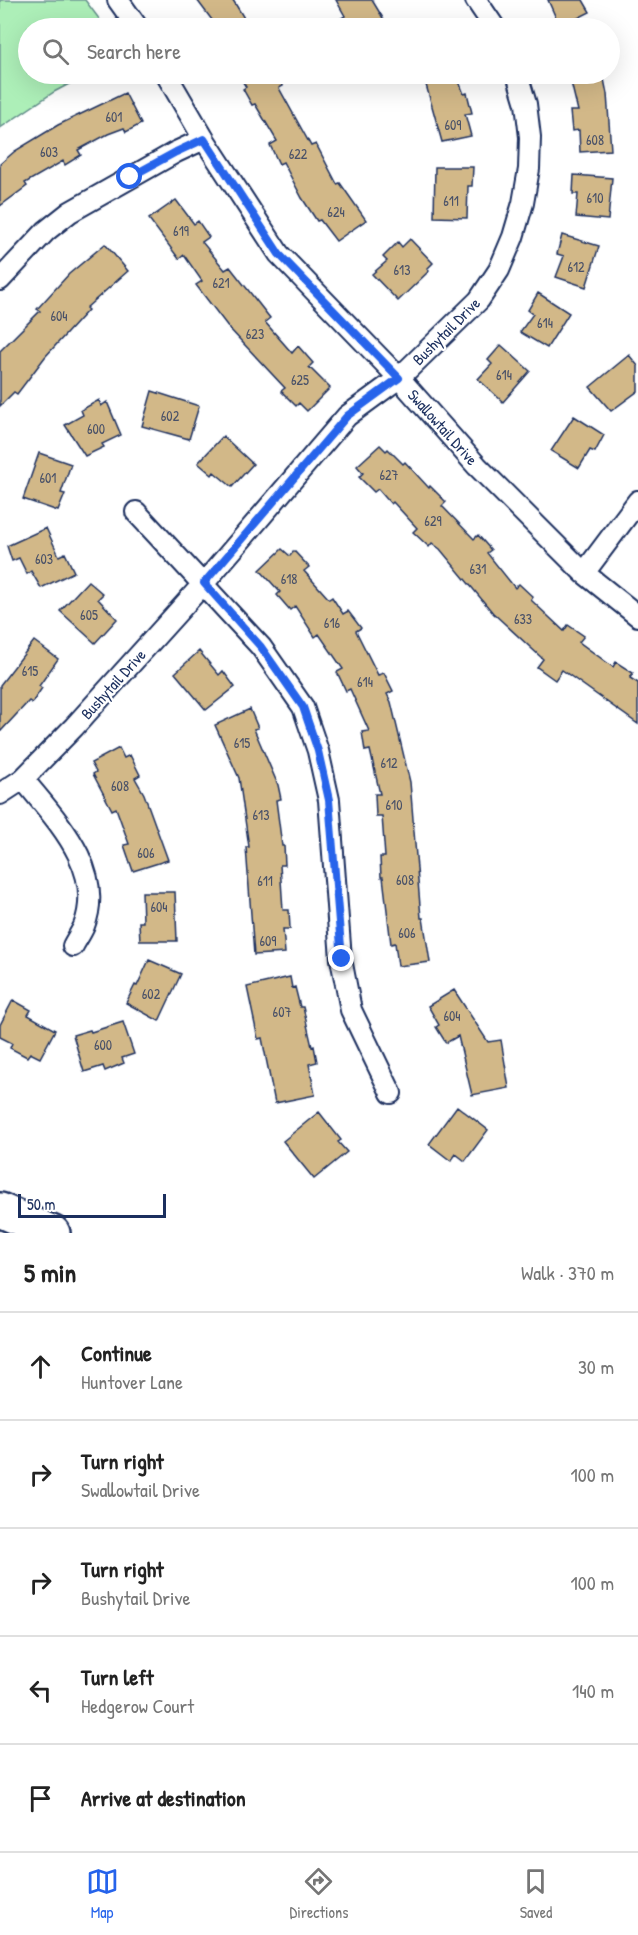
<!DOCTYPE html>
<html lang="en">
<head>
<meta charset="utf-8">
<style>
  body { margin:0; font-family:"Patrick Hand",sans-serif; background:#f6f6f6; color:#222 }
  .scale { position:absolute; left:18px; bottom:15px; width:148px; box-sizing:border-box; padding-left:6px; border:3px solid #1b2f5e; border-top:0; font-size:16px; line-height:21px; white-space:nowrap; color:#1b2f5e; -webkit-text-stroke:4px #fff; paint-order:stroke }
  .stop { position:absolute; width:18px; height:18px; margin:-14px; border:4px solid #2563eb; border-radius:50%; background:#fff }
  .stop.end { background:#2563eb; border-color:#fff; box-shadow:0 2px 6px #0008 }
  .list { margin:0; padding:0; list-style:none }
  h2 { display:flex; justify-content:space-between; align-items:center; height:78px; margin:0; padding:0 24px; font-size:26px }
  h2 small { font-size:20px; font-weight:400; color:#767676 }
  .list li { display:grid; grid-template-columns:39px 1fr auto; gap:18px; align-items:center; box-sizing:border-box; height:108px; padding:0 24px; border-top:2px solid #e0e0e0 }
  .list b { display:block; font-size:22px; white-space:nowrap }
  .list p { margin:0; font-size:20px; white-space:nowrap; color:#767676 }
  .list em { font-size:20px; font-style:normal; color:#767676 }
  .icon { flex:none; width:33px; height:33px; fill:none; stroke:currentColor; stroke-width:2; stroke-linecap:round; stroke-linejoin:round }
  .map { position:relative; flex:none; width:638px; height:1233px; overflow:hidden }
  .search { position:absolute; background:#fff; box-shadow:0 6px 24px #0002; left:18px; right:18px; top:18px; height:66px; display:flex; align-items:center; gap:15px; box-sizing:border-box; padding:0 21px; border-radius:33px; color:#767676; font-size:22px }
  .sheet { height:618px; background:#fff }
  nav { display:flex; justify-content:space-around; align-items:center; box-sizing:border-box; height:84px; border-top:2px solid #e0e0e0; background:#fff; font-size:16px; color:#767676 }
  nav a { display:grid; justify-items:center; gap:3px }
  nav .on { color:#2563eb }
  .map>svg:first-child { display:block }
  .green { fill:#adefb8; stroke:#648f8b; stroke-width:1.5 }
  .building { fill:#d2b888; stroke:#1b2f5e; stroke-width:1.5 }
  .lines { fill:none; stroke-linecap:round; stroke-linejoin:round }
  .minor-casing { stroke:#1b2f5e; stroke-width:24 }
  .motorway-casing { stroke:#1b2f5e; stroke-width:38 }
  .minor { stroke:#fff; stroke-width:20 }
  .motorway { stroke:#fff; stroke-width:33 }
  .route { stroke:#2563eb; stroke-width:8 }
  .labels { text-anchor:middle; stroke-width:4.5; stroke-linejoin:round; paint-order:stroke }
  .number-label { font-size:14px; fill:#495168 }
  .street-label { font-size:16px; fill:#1b2f5e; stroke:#fff }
</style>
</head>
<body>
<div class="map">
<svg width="638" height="1233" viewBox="0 0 638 1233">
  <rect width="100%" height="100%" fill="#fff"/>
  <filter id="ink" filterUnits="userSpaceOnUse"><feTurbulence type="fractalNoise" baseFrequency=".0167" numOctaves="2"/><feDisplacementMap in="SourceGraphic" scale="12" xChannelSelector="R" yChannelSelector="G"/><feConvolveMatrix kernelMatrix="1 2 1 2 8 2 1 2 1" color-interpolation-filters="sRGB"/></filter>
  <g filter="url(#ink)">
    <path class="green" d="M0,0H85L106,28H28V74H88L54,92L0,128Z"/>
    <path class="building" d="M197,0H233L250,28H218Z
      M336,0H372L389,28H346L340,19L345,16Z
      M548,0H583L590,12L560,27Z
      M238,74H277L283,86L279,88L311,146L316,144L337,184L340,183L366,220L336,241L320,220L317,221L302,198L283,162L279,164L270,145L277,141L255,104L252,105L243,89L246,87Z
      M423,74H456L464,94L467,93L472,113L465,114L471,136L442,142Z
      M569,74H603L607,94L611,150L580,152L579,130L572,131L570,111H578Z
      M125,93L141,124L126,132L124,128L108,134L78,150L81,155L65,165L63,161L25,183L27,186L0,206V164L15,151L58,125Z
      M435,167H473L472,186H468L467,218L434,217Z
      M574,175L612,178L608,220L576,217L578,194H573Z
      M176,200L194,224L198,221L209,237L202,242L225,270L230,267L270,318L265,322L292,353L298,346L313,363L309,367L330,388L307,411L299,403L296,406L281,391L285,388L229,328L196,285L202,281L184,255L179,259L149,219Z
      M562,235L599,246L586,287L556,277L564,256L557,254Z
      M410,239L433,263L427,269L429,271L398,301L372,274L387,261L383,257L398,242L402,247Z
      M105,244L128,271L86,308L88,310L45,357L17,394L14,392L0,406V351L40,311L37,309L69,274Z
      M538,293L569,313L547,348L520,332L533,314L528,310Z
      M501,345L530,371L503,402L478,379L492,364L488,360Z
      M629,355L638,366V391L611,411L590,387Z
      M152,391L199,406L189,439L142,426Z
      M99,400L101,406L107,402L121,435L102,444L104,447L85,456L65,425L83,415L81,410Z
      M574,416L604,435L595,452L590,450L579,468L551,451Z
      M223,436L253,464L232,487L214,472L212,475L198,463Z
      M380,445L386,451L388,449L403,464L405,462L429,488L430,486L446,502L442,506L474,539L478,535L491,550L487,553L515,588L519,584L533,597L531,600L564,631L568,625L584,636L579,642L613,667L616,662L633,673L630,678L638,683V724L562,670L555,680L537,667L543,659L493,613L440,549L432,543L429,547L413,532L417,528L393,502L391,504L378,489L374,492L359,477L363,473L357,466Z
      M39,453L71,464L61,493L65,494L58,511L23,499Z
      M46,528L59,556L65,553L74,572L41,588L31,571L27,574L19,558L12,561L7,546Z
      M282,549L290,556L294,551L309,567L304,571L329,599L332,597L343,614L348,611L361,628L356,631L378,675L384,673L393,691L387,694L391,702L410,782L421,918H423L430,962L398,966L395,943L391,944L383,877H381L380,857H385L382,816H376L375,794H380L370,750L365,751L362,732L369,731L350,689L346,691L337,672L343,669L319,634L315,637L295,606L290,610L277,595L280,592L260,570Z
      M88,581L103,594L98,599L117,619L95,643L60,611Z
      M34,641L58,659L39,686L42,688L32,703L29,701L0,732V685Z
      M199,651L219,675L223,671L235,687L206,710L175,673Z
      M250,709L258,728L254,729L278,785L281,799L276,800L282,846H284L285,865H280L283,910H289L290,929H283L285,953L254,955L246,847H249L239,778L215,725Z
      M119,748L124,758L130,755L140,775L135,778L144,794L168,860L133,871L124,845L129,844L116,808L112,810L93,774L96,772L91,763Z
      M142,892H175L177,941H140L139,922H143Z
      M149,960L181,974L159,1021L126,1003L135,985L137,986Z
      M290,977L292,988L295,987L300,1007H303L312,1047L314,1046L317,1062L309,1064L315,1095L275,1103L262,1038L258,1039L247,987Z
      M454,990L488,1042L501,1040L509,1088L472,1095L458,1036L446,1043L436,1027L439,1025L428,1006Z
      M13,1000L31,1010L28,1015L55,1030L40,1058L30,1053L27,1057L10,1048L12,1043L0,1037V1025Z
      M123,1022L134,1054L122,1058L124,1063L105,1071L103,1066L84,1072L73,1035L90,1030L91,1032Z
      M457,1106L488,1130L465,1161L456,1154L451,1161L429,1144Z
      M319,1112L341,1140L338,1142L347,1152L314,1179L283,1141Z"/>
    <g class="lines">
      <defs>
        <path id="minor" d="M118,0L138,28
          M476,0L495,28
          M166,74L204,139L279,254L399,378L477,466L584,573L638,616
          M0,280L46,231L70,212L176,152L204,139
          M136,512L261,647L303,707L318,751L329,800L341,959L351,1010L391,1093
          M584,573L638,501
          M23,779C55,819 106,869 84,926C81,933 76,940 73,946
          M0,794L23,779L74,727L204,583L347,416L399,378L479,300L499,270L513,237L523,203L529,169L530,137L526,104L517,74"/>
        <path id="motorway" d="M0,1210L53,1233"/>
      </defs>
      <use href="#minor" class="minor-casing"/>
      <use href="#motorway" class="motorway-casing"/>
      <use href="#minor" class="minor"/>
      <use href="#motorway" class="motorway"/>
    </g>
  </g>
  <g class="lines" filter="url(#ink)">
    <path class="route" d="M130,177L176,152L204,139L279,254L399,378L347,416L204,583L261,647L303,707L318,751L329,800L342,959"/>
  </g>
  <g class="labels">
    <g class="number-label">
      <text x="114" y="122">601</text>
      <text x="453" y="130">609</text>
      <text x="595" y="145">608</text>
      <text x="49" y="157">603</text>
      <text x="298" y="159">622</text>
      <text x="595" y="203">610</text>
      <text x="451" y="206">611</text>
      <text x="336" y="217">624</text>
      <text x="181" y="236">619</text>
      <text x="576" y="272">612</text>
      <text x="402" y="275">613</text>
      <text x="221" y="288">621</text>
      <text x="59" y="321">604</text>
      <text x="545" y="328">614</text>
      <text x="255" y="339">623</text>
      <text x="504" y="380">614</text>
      <text x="300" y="385">625</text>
      <text x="170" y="421">602</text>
      <text x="96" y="434">600</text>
      <text x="389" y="480">627</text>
      <text x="48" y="483">601</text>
      <text x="433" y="526">629</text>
      <text x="44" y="564">603</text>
      <text x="478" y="574">631</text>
      <text x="289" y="584">618</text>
      <text x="89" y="620">605</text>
      <text x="523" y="624">633</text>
      <text x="332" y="628">616</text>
      <text x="30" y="676">615</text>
      <text x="365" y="687">614</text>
      <text x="242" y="748">615</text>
      <text x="389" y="768">612</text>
      <text x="120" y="791">608</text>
      <text x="394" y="810">610</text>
      <text x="261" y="820">613</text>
      <text x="146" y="858">606</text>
      <text x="405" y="885">608</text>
      <text x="265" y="886">611</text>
      <text x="159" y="912">604</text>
      <text x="407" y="938">606</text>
      <text x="268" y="946">609</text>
      <text x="151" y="999">602</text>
      <text x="282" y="1017">607</text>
      <text x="452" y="1021">604</text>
      <text x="103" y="1050">600</text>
    </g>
    <g class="street-label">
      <text transform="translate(446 331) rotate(-45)" y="6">Bushytail Drive</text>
      <text transform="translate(443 427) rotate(48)" y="6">Swallowtail Drive</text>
      <text transform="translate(113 684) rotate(-48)" y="6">Bushytail Drive</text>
    </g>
  </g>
</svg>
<div class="scale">50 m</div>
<div class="stop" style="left:130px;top:177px"></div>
<div class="stop end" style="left:342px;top:959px"></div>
<div class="search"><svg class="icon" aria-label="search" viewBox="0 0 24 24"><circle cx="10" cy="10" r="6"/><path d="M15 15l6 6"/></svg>Search here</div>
</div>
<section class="sheet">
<h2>5 min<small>Walk · 370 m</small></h2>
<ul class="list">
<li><svg class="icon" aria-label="ahead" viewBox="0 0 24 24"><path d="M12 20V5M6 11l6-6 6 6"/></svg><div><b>Continue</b><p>Huntover Lane</p></div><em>30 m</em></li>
<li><svg class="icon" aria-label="right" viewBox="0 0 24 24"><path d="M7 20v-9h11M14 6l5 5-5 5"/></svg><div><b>Turn right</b><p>Swallowtail Drive</p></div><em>100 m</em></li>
<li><svg class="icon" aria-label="right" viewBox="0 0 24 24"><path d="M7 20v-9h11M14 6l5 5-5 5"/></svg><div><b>Turn right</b><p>Bushytail Drive</p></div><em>100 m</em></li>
<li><svg class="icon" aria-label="left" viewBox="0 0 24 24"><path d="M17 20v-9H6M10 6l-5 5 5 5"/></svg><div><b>Turn left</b><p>Hedgerow Court</p></div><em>140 m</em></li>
<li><svg class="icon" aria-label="arrive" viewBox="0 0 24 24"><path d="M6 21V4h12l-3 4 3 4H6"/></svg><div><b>Arrive at destination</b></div></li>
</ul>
</section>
<nav>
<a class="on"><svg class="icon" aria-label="map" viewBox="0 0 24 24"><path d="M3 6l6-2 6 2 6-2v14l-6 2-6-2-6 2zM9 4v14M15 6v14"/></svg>Map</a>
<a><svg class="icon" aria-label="directions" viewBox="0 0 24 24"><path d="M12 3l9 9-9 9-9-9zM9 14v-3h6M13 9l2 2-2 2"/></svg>Directions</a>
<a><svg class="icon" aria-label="saved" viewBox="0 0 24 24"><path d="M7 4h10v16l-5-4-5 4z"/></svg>Saved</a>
</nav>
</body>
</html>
